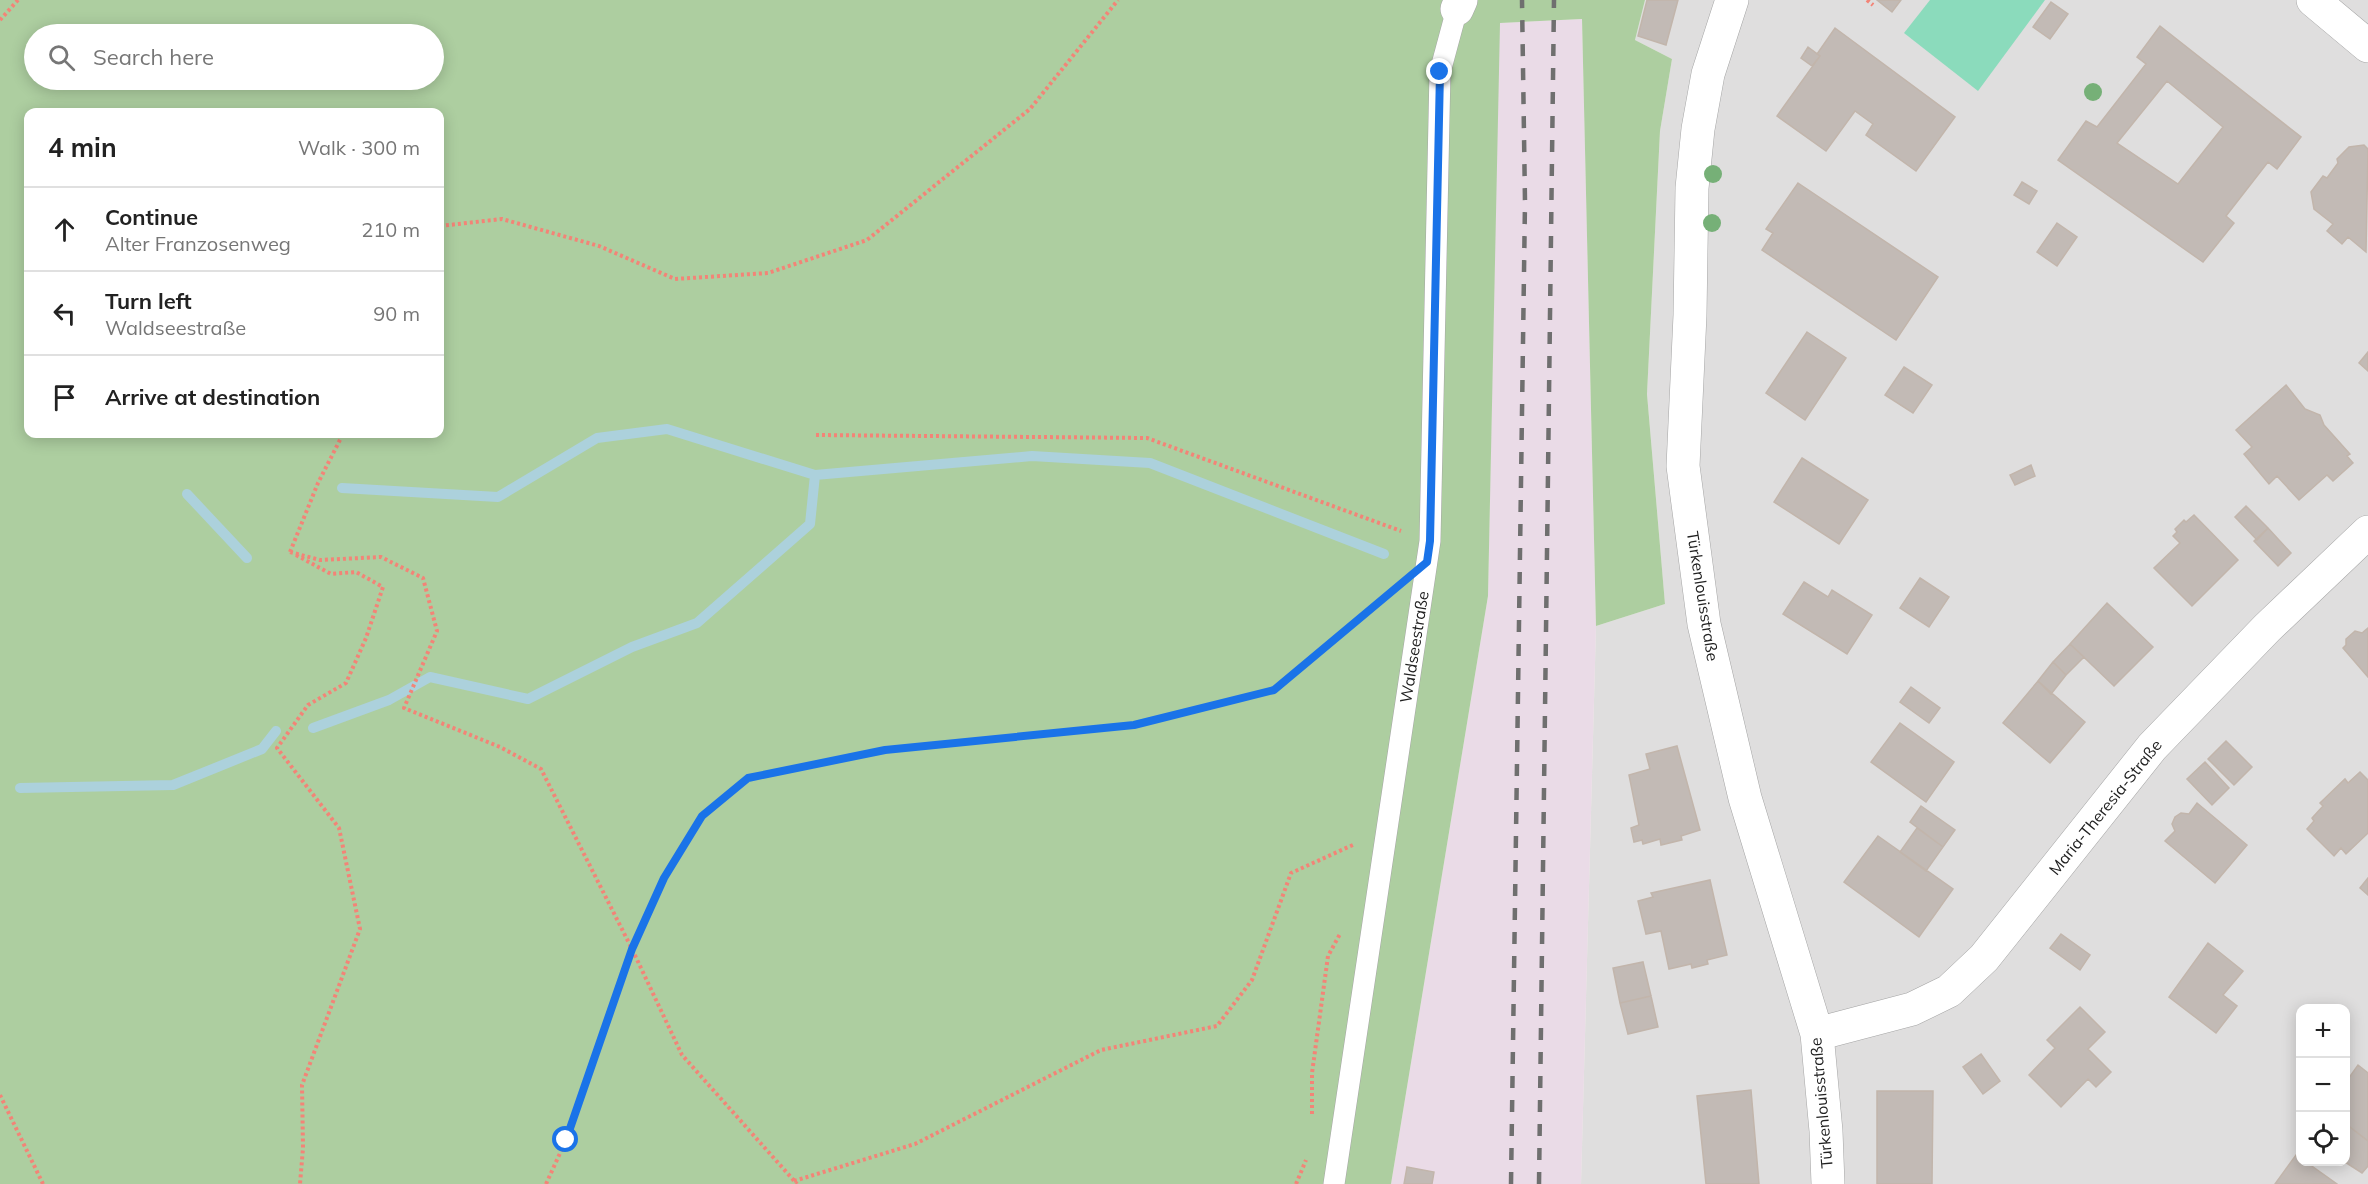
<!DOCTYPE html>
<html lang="en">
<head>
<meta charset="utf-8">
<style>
  body { margin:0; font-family:Mulish,sans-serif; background:#f6f6f6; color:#222 }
  .controls { position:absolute; right:18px; bottom:18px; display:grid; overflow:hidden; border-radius:12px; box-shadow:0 3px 15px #0003 }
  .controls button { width:54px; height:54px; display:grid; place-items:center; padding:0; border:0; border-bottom:2px solid #e0e0e0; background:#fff; color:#222; font:30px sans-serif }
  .stop { position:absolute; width:18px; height:18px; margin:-14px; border:4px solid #1a73e8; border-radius:50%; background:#fff }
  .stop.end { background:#1a73e8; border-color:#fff; box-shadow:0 2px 6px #0008 }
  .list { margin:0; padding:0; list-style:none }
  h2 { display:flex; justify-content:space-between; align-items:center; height:78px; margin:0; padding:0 24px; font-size:26px }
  h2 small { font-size:20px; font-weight:400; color:#767676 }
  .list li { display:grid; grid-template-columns:39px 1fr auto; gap:18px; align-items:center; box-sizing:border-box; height:84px; padding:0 24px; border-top:2px solid #e0e0e0 }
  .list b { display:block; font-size:22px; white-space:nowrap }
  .list p { margin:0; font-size:20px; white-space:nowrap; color:#767676 }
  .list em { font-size:20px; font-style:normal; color:#767676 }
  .icon { flex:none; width:33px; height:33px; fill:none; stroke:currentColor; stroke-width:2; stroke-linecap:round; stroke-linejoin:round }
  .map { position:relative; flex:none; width:2368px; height:1184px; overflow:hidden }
  .search { position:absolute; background:#fff; box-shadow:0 3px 15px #0003; left:24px; top:24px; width:420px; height:66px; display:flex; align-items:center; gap:15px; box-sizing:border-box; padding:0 21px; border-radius:33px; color:#767676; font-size:22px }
  .panel { position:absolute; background:#fff; box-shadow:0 3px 15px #0003; left:24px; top:108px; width:420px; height:330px; border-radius:12px }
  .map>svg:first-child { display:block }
  .residential { fill:#dfdede; fill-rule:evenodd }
  .industrial { fill:#eadbe7 }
  .forest { fill:#adcea0; fill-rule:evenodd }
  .pitch { fill:#8bdbbc }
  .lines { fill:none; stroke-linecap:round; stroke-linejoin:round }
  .stream { stroke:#acd1dc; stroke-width:10 }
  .building { fill:#c2bab5; stroke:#c2b5ab; stroke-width:1.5; fill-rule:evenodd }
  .service-casing { stroke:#a5a5a5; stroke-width:22 }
  .minor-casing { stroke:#a5a5a5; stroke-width:34 }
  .path { stroke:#f38477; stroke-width:4; stroke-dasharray:3 3; stroke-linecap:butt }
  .service { stroke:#fff; stroke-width:21 }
  .minor { stroke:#fff; stroke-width:33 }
  .rail { stroke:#6f6f6f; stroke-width:4.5; stroke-dasharray:12 12; stroke-linecap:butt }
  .tree { fill:#76b077 }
  .route { stroke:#1a73e8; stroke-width:8 }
  .labels { text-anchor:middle; stroke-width:4.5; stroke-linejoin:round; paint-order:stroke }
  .street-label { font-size:16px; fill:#212121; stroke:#fff }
</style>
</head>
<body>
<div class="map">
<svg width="2368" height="1184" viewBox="0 0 2368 1184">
  <rect width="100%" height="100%" fill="#f1eee9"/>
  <path class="residential" d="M1645,0H2368V1184H1581L1596,626L1665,604L1647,394L1660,131L1672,59L1635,40ZM2300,1008H2346V1162H2300Z"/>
  <path class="industrial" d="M1582,19L1596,626L1581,1184H1391L1488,596L1499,23Z"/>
  <path class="forest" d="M0,0H1645L1635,40L1672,59L1660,131L1647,394L1665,604L1596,626L1582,19L1500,23L1488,596L1391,1184H0ZM34,34H434V80H34ZM28,112H440V434H28Z"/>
  <path class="pitch" d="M1930,0H2045L1978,91L1904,33Z"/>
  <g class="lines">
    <path class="stream" d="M342,488L498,497L597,438L667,429L815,475L1032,456L1150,463L1384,554
      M187,494L247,558
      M313,728L389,700L430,677L528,699L632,647L697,623L810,524L815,475
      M20,788L173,785L262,749L276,731"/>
  </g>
  <path class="building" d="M1647,0H1678L1666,45L1638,36Z
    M1877,0H1901L1892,12Z
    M2051,2L2068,14L2050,39L2033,27Z
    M2160,26L2301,137L2277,169L2268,162L2226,216L2234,223L2203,262L2058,160L2086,121L2097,127L2146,64L2137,57ZM2167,81L2223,127L2178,184L2117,143Z
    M1835,28L1955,117L1916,171L1866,135L1873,124L1855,111L1826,151L1777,116L1820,56L1817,54Z
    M1808,47L1820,56L1812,66L1801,58Z
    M2364,145L2368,149L2366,252L2348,237L2342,244L2327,231L2333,224L2314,209L2311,192L2323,176L2327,178L2338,163L2337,159L2349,147Z
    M2022,182L2037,191L2029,204L2014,195Z
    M1798,183L1938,277L1896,340L1762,250L1773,233L1766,229Z
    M2057,223L2077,237L2057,266L2037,252Z
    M1807,332L1846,358L1805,420L1766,393Z
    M2368,352V371L2359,363Z
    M1904,367L1932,385L1913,413L1885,395Z
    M2286,385L2305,409L2320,415L2324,425L2350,454L2347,456L2353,463L2333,481L2327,475L2299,500L2277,476L2269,484L2244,454L2252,447L2236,430Z
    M1802,458L1868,500L1839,544L1774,502Z
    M2031,465L2035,476L2015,485L2010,475Z
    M2246,506L2268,528L2257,540L2235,517Z
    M2194,515L2238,560L2192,606L2154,568L2180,543L2173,536L2177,532L2175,529L2184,520L2186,522Z
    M2268,528L2291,553L2278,566L2254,541Z
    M1920,578L1949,597L1929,627L1900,608Z
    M1804,582L1828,597L1832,590L1872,615L1847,654L1783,614Z
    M2107,603L2153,647L2114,686L2070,644Z
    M2368,628V677L2343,648L2346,645V639L2355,631L2362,633Z
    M2070,644L2084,657L2066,675L2053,662Z
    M2053,662L2066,675L2051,694L2038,681Z
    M2038,681L2085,722L2050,763L2003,723Z
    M1911,687L1940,708L1929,723L1900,702Z
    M1900,723L1954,762L1926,802L1871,762Z
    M2226,741L2252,767L2234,785L2208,759Z
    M1677,746L1700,830L1681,836L1682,840L1661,845L1660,839L1643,844L1642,840L1634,842L1631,828L1639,825L1629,775L1650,769L1646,754Z
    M2205,762L2229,788L2212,805L2187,779Z
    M2360,772L2368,780V833L2346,854L2341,848L2334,856L2307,829L2314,821L2312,818L2323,806L2320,803L2345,779L2348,783Z
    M2197,803L2247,845L2215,883L2165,841L2175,831L2172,824L2175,817L2181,813L2189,814Z
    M1921,806L1955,830L1943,847L1910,822Z
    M1917,828L1943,847L1926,871L1900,852Z
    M1878,836L1953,889L1919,937L1844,882Z
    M2368,878V895L2360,888Z
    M1710,880L1727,955L1707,960L1708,964L1692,968L1691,964L1669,969L1661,931L1646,934L1638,901L1653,897L1651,893Z
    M2061,934L2090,955L2080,970L2050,948Z
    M2208,943L2243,971L2223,995L2237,1006L2216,1033L2169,997Z
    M1643,962L1651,996L1620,1003L1613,968Z
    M1651,996L1658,1027L1628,1034L1620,1003Z
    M2080,1007L2105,1032L2088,1049L2111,1072L2096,1087L2088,1079L2061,1107L2029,1075L2055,1048L2047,1040Z
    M1981,1054L2000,1081L1983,1094L1963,1067Z
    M2358,1065L2368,1073V1141L2346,1124V1082Z
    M1751,1090L1759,1184H1706L1697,1096Z
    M1877,1091H1933L1932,1184H1877Z
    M2346,1124L2368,1141V1166L2362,1173L2345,1162Z
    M2296,1155L2300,1158V1162H2306L2337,1184H2275Z
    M1407,1167L1434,1172L1432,1184H1404Z"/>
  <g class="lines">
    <defs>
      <path id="service" d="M1334,1184L1430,541L1440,72L1457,9"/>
      <path id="minor" d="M1732,0L1708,74L1698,129L1692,188L1690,315L1683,466L1704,624L1745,798L1817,1034L1826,1131L1828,1184
        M2313,0L2368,46
        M1457,9L1461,0
        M1817,1034L1912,1009L1949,991L1984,958L2152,747L2267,628L2368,532"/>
    </defs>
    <use href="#service" class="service-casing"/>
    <use href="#minor" class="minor-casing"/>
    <path class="path" d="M1867,0L1873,5
      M0,20L18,0
      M440,226L502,219L599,246L675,279L768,273L867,240L1030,109L1118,0
      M816,435L1147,438L1401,531
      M290,552L320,560L381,557L423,578L437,631L404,708L500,747L541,769L632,949L682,1055L797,1184
      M290,552L318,483L343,434
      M296,555L331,574L356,572L383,587L366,638L346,683L308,705L277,748L339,828L360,929L302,1085L303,1148L300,1184
      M0,1095L43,1184
      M1312,1114V1073L1328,956L1340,934
      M794,1181L915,1144L1101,1050L1217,1026L1252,980L1291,873L1355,844
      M546,1184L566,1140L632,949L664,878L702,816L748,778L885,750L1134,725L1274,690L1392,592
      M1296,1184L1306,1160"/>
    <use href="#service" class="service"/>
    <use href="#minor" class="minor"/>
    <path class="rail" d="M1511,1184L1525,202L1522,0
      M1539,1184L1554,0"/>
  </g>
  <g class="tree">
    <circle cx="2093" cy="92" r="9"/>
    <circle cx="1713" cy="174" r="9"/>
    <circle cx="1712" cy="223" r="9"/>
  </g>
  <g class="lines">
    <path class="route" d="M566,1140L632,949L664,878L702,816L748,778L885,750L1134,725L1274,690L1427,562L1430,541L1440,72"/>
  </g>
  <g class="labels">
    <g class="street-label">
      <text transform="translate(1703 596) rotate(81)" y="6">Türkenlouisstraße</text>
      <text transform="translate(1414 647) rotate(-81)" y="6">Waldseestraße</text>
      <text transform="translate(2105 807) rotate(-51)" y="6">Maria-Theresia-Straße</text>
      <text transform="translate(1821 1103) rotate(-95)" y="6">Türkenlouisstraße</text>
    </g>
  </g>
</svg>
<div class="controls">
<button>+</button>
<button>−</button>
<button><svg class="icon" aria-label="locate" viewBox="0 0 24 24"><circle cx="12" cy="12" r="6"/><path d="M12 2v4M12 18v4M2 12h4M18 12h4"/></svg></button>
</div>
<div class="stop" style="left:566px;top:1140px"></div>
<div class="stop end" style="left:1440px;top:72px"></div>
<div class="search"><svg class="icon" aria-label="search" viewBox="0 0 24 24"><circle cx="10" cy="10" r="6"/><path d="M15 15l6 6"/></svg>Search here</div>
<section class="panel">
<h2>4 min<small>Walk · 300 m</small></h2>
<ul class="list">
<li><svg class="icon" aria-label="ahead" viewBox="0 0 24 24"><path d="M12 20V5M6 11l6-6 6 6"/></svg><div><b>Continue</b><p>Alter Franzosenweg</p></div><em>210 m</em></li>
<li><svg class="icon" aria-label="left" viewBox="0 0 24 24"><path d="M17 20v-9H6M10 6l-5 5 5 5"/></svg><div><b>Turn left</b><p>Waldseestraße</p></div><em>90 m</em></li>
<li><svg class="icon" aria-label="arrive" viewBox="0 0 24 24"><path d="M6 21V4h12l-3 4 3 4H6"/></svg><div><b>Arrive at destination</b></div></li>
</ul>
</section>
</div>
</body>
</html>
